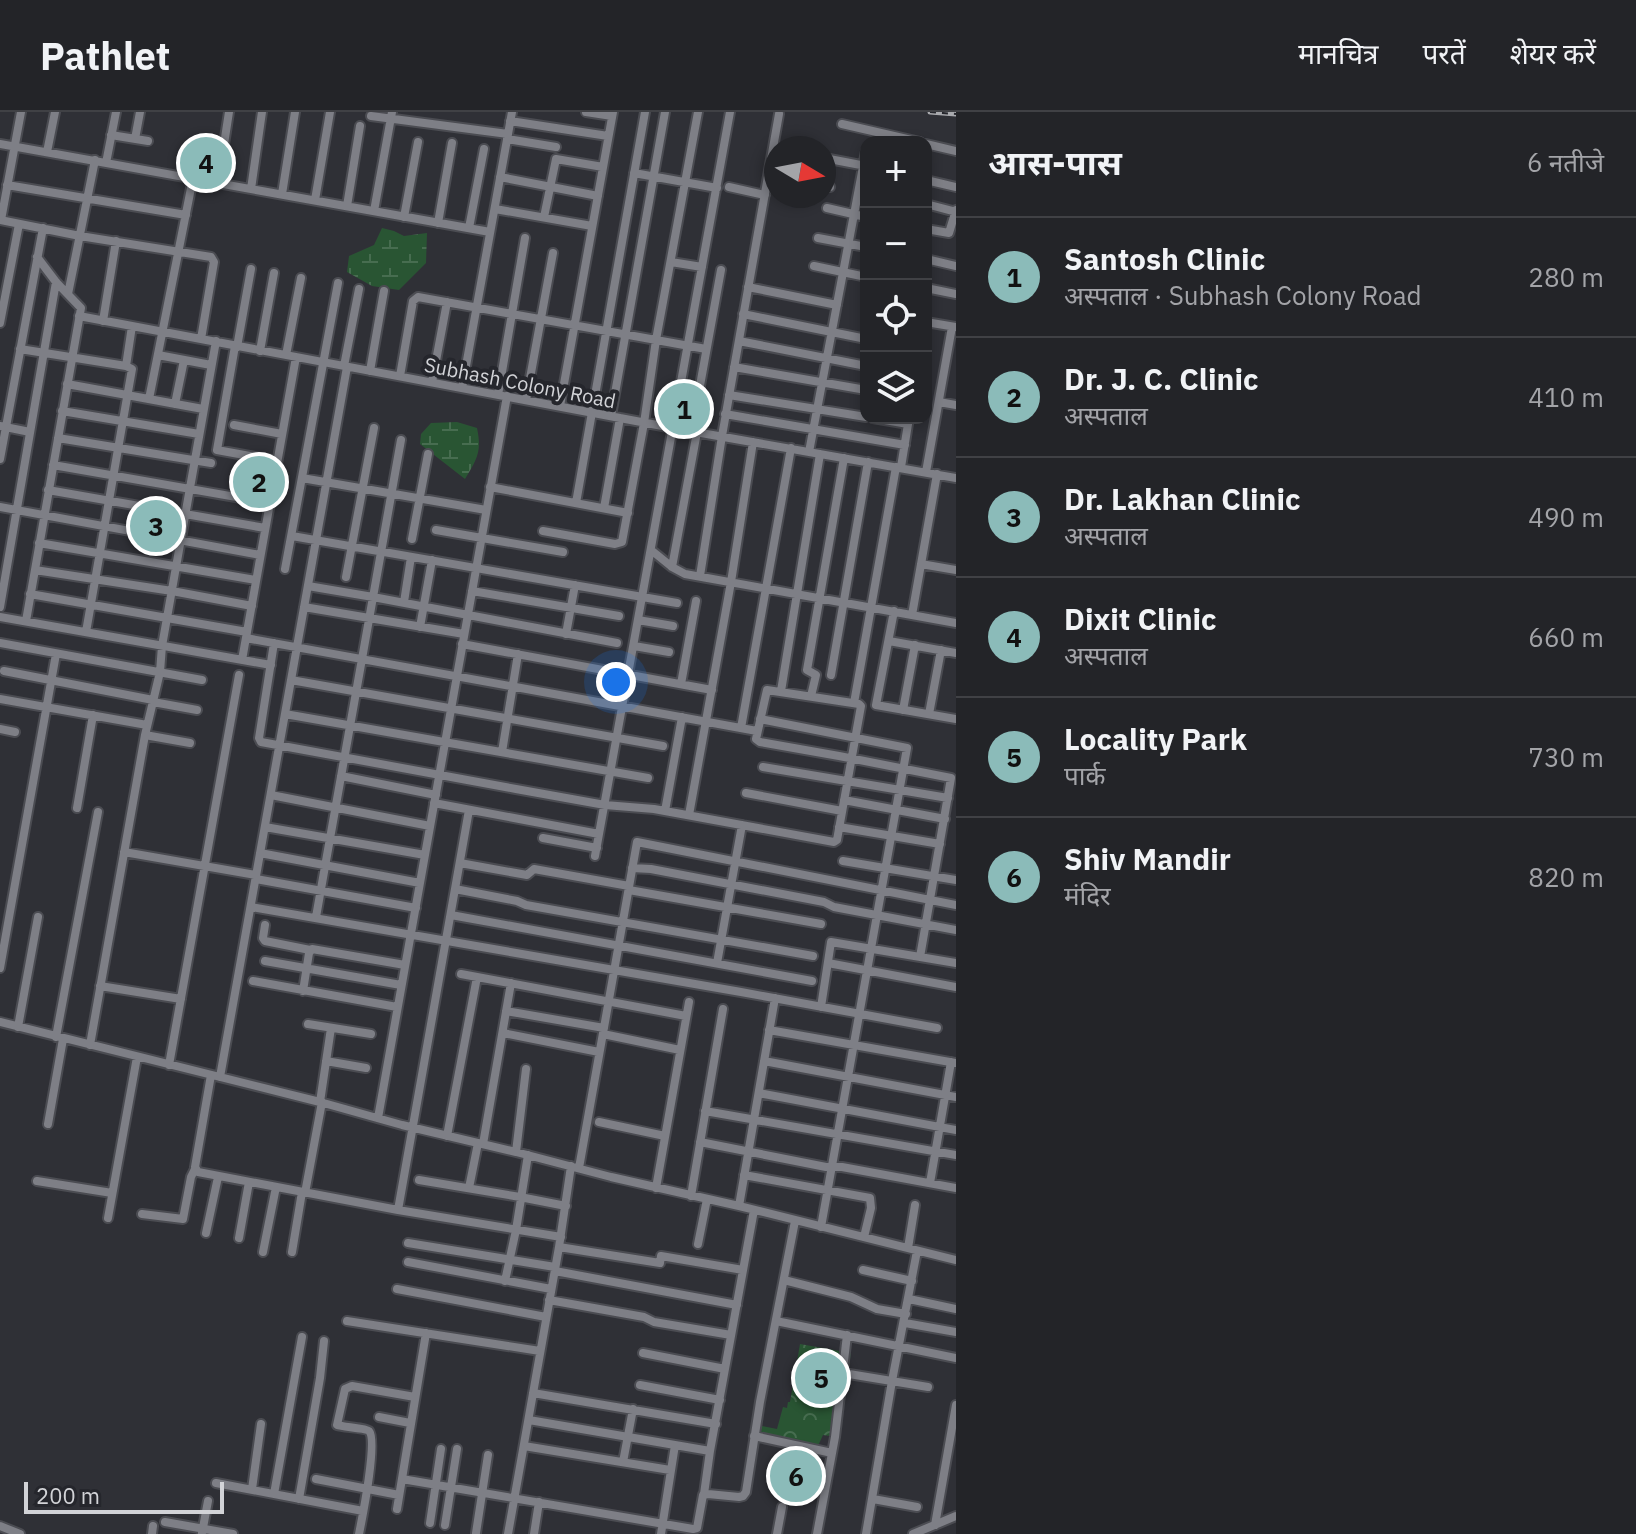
<!DOCTYPE html>
<html lang="hi">
<head>
<meta charset="utf-8">
<style>
  body { margin:0; font-family:"IBM Plex Sans","Noto Sans Devanagari",sans-serif; background:#2f3034; color:#f1f3f6 }
  .controls { position:absolute; right:24px; top:24px; display:grid; overflow:hidden; border-radius:16px; box-shadow:0 4px 12px #0003 }
  .controls button { width:72px; height:72px; display:grid; place-items:center; padding:0; border:0; border-bottom:2px solid #404145; background:#232428; color:#f1f3f6; font:40px sans-serif }
  .compass { position:absolute; left:764px; top:24px; width:72px; height:72px; border-radius:50%; background:#232428; box-shadow:0 4px 12px #0003; rotate:100deg }
  .scale { position:absolute; left:24px; bottom:20px; width:200px; box-sizing:border-box; padding-left:8px; border:4px solid #d2d3d7; border-top:0; font-size:22px; line-height:28px; white-space:nowrap; color:#d2d3d7; -webkit-text-stroke:6px #25262c; paint-order:stroke }
  .you { position:absolute; left:616px; top:570px; width:28px; height:28px; margin:-20px; border:6px solid #fff; border-radius:50%; background:#1a73e8; box-shadow:0 0 0 12px #1a73e833 }
  .badge { display:grid; place-items:center; width:52px; height:52px; border-radius:50%; background:#8bbbb9; color:#111; font-size:26px; font-weight:700 }
  .pin { position:absolute; translate:-50% -50%; border:4px solid #fff; box-shadow:0 2px 8px #0006 }
  .list { margin:0; padding:0; list-style:none }
  h2 { display:flex; justify-content:space-between; align-items:center; height:104px; margin:0; padding:0 32px; font-size:34px }
  h2 small { font-size:26px; font-weight:400; color:#a3a4a8 }
  .list li { display:grid; grid-template-columns:52px 1fr auto; gap:24px; align-items:center; box-sizing:border-box; height:120px; padding:0 32px; border-top:2px solid #404145 }
  .list b { display:block; font-size:30px; white-space:nowrap }
  .list p { margin:0; font-size:26px; white-space:nowrap; color:#a3a4a8 }
  .list em { font-size:26px; font-style:normal; color:#a3a4a8 }
  .icon { flex:none; width:44px; height:44px; fill:none; stroke:currentColor; stroke-width:2; stroke-linecap:round; stroke-linejoin:round }
  .map { position:relative; flex:none; width:956px; height:1422px; overflow:hidden }
  header { display:flex; align-items:center; gap:48px; box-sizing:border-box; height:112px; padding:0 40px; background:#232428; border-bottom:2px solid #404145 }
  header strong { font-size:38px }
  nav { display:flex; gap:44px; margin-inline-start:auto; font-size:28px }
  main { display:flex }
  aside { flex:1; background:#232428 }
  .map>svg:first-child { display:block }
  .wetland { fill:url(#wetland-marsh) }
  .park { fill:url(#park-crowns) }
  .lines { fill:none; stroke-linecap:round; stroke-linejoin:round }
  .minor-casing { stroke:#4b4c52; stroke-width:12 }
  .minor { stroke:#7e7f86; stroke-width:8 }
  .rail-casing { stroke:#a9aaae; stroke-width:5 }
  .rail { stroke:#25262c; stroke-width:2; stroke-dasharray:6; stroke-linecap:butt }
  .labels { text-anchor:middle; stroke-width:8; stroke-linejoin:round; paint-order:stroke }
  .street-label { font-size:20px; fill:#d2d3d7; stroke:#25262c }
</style>
</head>
<body>
<header>
<strong>Pathlet</strong>
<nav><a>मानचित्र</a><a>परतें</a><a>शेयर करें</a></nav>
</header>
<main>
<div class="map">
<svg width="956" height="1422" viewBox="0 0 956 1422">
  <defs>
    <pattern id="wetland-marsh" width="20" height="14" patternUnits="userSpaceOnUse" patternTransform="scale(2)"><rect width="20" height="14" fill="#295533"/><path d="M1 5h8M5 5V1M11 12h8M15 12V8" fill="none" stroke="#476d50"/></pattern>
    <pattern id="park-crowns" width="20" height="18" patternUnits="userSpaceOnUse" patternTransform="scale(2)"><rect width="20" height="18" fill="#295533"/><path d="M2 6a3 3 0 1 1 6 0M12 15a3 3 0 1 1 6 0" fill="none" stroke="#476d50"/></pattern>
  </defs>
  <rect width="100%" height="100%" fill="#2f3036"/>
  <path class="wetland" d="M382,116L394,119L404,124L427,121L426,151L399,178L372,174L347,160L349,144L374,133Z
    M457,310L477,316C482,340 477,347 465,367L420,332L421,322L431,311Z"/>
  <path class="park" d="M800,1232L851,1241L837,1325L823,1323L817,1336L760,1326L762,1314L777,1317L783,1295L787,1296L788,1290H790Z"/>
  <g class="lines">
    <defs>
      <path id="minor" d="M586,0L612,4
        M371,4L508,22
        M510,9L608,24
        M842,12L920,30
        M111,23L148,29
        M135,27L140,0
        M507,27L556,35
        M0,32L490,120
        M926,32L956,39
        M47,40L55,0
        M824,46L866,54
        M106,51L116,0
        M634,61L717,76
        M500,65L598,84
        M926,68L956,75
        M218,71L229,0
        M7,73L186,103
        M729,75L765,83
        M824,75H830
        M251,77L262,0
        M282,82L295,0
        M315,88L330,0
        M926,92L956,100
        M347,94L360,14
        M827,96L866,105
        M495,97L592,114
        M374,99L392,0
        M404,105L418,30
        M544,105L556,47L603,55
        M0,108L80,124L211,145L214,150L201,227
        M1,108L21,0
        M438,111L452,31
        M469,116L484,37
        M926,117L949,121L956,98
        M818,126L866,135
        M926,147L956,154
        M671,150L702,155
        M814,154L866,165
        M748,175L837,193
        M926,176L956,182
        M68,182L95,48
        M743,202L866,227
        M79,204L673,316L956,366
        M103,209L116,129
        M926,210L956,215
        M0,211L19,112
        M739,229L866,254
        M235,234L217,338L277,349
        M237,235L251,157
        M20,237L126,254L132,257L86,520
        M260,239L274,161
        M158,243L211,253
        M286,243L301,166
        M126,254L132,214
        M344,254L359,177
        M734,255L866,278
        M370,259L384,179
        M400,264L413,189L418,185L706,237
        M432,270L447,190
        M67,272L203,297
        M462,276L512,0
        M498,283L525,126
        M729,283L866,305
        M149,287L199,36
        M526,288L553,141
        M939,290L956,293
        M175,292L184,248
        M677,293L694,294L697,290L721,158
        M560,294L613,0
        M62,299L199,322
        M725,302L905,333
        M611,304L665,0
        M873,306L908,312
        M234,313L282,322
        M0,314L30,320
        M58,326L211,351
        M809,340L866,39
        M0,347L43,116
        M53,353L270,391
        M901,355L909,306
        M926,360L952,215
        M302,366L486,398
        M490,375L628,401
        M48,378L265,416
        M576,391L645,0
        M0,395L260,443
        M604,396L620,306
        M436,418L563,440
        M543,419L615,432L622,430L644,311L656,228L698,0
        M292,424L677,491
        M412,427L428,342
        M39,431L256,468
        M651,438L672,455L685,462L956,511
        M921,452L956,458
        M672,455L697,320
        M285,457L338,171
        M35,458L172,479L252,494
        M700,464L722,324L779,2
        M346,465L374,316
        M308,474L373,485L617,531
        M472,479L619,504
        M30,482L247,520
        M404,490L411,445
        M0,495L56,170
        M304,495L464,522
        M894,499L876,593L956,607
        M912,503L937,362
        M0,505L271,553
        M638,508L673,514
        M26,509L81,196L56,170L37,145
        M420,515L432,448
        M566,522L575,473
        M246,526L757,619
        M889,529L956,541
        M0,531L202,568
        M274,531L259,626L261,630L516,677L605,693L654,697L834,730L837,728C845,684 853,639 861,594L859,592L767,578L756,627L760,630L839,644L951,666L920,845
        M462,532L712,578
        M634,534L669,540
        M242,548L296,245
        M4,559L153,588
        M831,563L868,350
        M291,568L663,634
        M681,572L696,489
        M781,579L820,342
        M811,584L816,563L807,558L844,346
        M0,587L147,613
        M153,590L197,598
        M854,591L896,355
        M903,598L915,533
        M285,602L648,666
        M929,602L941,538
        M760,607L907,636L821,1115
        M741,616L791,336
        M0,617L15,620
        M145,623L190,631
        M502,640L518,542
        M763,655L948,686
        M341,664L436,683
        M746,681L842,699
        M271,683L430,714
        M844,688L945,707
        M434,691L599,722
        M77,696L93,603
        M665,699L682,605
        M689,703L731,470L753,330
        M265,715L425,743
        M839,715L940,732
        M543,726L597,736
        M124,740L256,763
        M260,741L420,771
        M595,744L730,0
        M843,749L956,768
        M460,751L527,763L534,757L629,774
        M632,756L651,757L824,790L834,795L956,818
        M256,767L416,796
        M455,777L517,789L526,793L813,844
        M629,778L821,812
        M251,795L741,880L937,916
        M451,803L812,869
        M316,805L401,328
        M265,813L263,826L265,829L310,838
        M265,849L401,873
        M717,851L742,713
        M828,851L956,875
        M0,856L56,542
        M461,862L686,904
        M253,869L397,895
        M100,874L181,887
        M303,879L309,841L312,837L405,853
        M821,895L831,830L956,851
        M506,899L604,916
        M0,910L320,990L402,1013L516,1040L611,1065L739,1094L956,1148
        M308,912L371,922
        M18,915L38,805
        M769,918L956,951
        M503,921L599,940
        M603,922L680,938
        M56,925L98,700
        M90,933L145,623L160,560L162,534L216,229
        M326,949L366,956
        M764,949L956,985
        M169,953L239,563
        M211,963L195,1055L198,1060L398,1098L561,1125
        M220,965L347,255
        M759,981L956,1018
        M320,990L331,916
        M705,999L956,1043
        M378,1006L507,284
        M599,1010L665,1024
        M48,1012L63,927
        M447,1024L477,865
        M700,1030L826,1055H842L956,1076
        M483,1032L511,871
        M516,1040L526,957
        M579,1056L637,730L956,793
        M744,1063L870,1086L871,1096L864,1125
        M419,1068L520,1085L566,1094
        M37,1069L112,1081
        M930,1071L951,950
        M469,1076L478,1031
        M656,1076L689,890
        M305,1081L322,990
        M691,1084L723,897
        M739,1094L775,886
        M398,1098L469,698
        M142,1102L183,1107L191,1065L195,1057
        M108,1106L137,945
        M206,1121L218,1065
        M239,1126L249,1070
        M408,1131L555,1155
        M698,1132L707,1087
        M559,1135L660,1151L661,1144L743,1158
        M908,1136L915,1093
        M263,1140L276,1075
        M292,1140L302,1080
        M408,1150L551,1177
        M863,1158L912,1169
        M555,1159L737,1193
        M784,1168L851,1185L877,1197L906,1202
        M505,1169L516,1118L528,1043
        M397,1177L546,1205
        M909,1187L956,1197
        M549,1188L644,1205L654,1210L731,1223
        M347,1209L540,1239
        M776,1209L956,1246
        M905,1211L956,1220
        M643,1241L725,1257
        M843,1261L928,1275
        M640,1273L720,1288
        M533,1281L716,1312
        M379,1305L410,1311
        M529,1308L710,1339
        M754,1324L832,1341
        M524,1334L670,1358
        M623,1350L633,1297
        M316,1367L399,1383
        M402,1367L693,1417L697,1416L703,1383L708,1382L739,1385L743,1384L746,1380L760,1290L795,1109
        M216,1371L363,1399
        M252,1377L261,1312
        M274,1382L302,1225
        M704,1382L710,1339L754,1098
        M299,1387L320,1266L324,1229
        M873,1387L917,1395
        M397,1397L426,1221
        M165,1410L233,1422
        M430,1411L441,1337
        M445,1413L457,1337
        M935,1413L956,1293
        M0,1414L20,1422
        M202,1421L208,1389
        M476,1421L488,1343
        M152,1422L153,1414
        M359,1422C362,1407 378,1328 369,1319C366,1316 343,1315 337,1313L345,1277L352,1274L415,1285
        M508,1422L559,1135L571,1054
        M534,1422L539,1390
        M661,1422L675,1333
        M777,1422L782,1395
        M817,1422L835,1325L847,1223
        M866,1422L892,1269L917,1139
        M913,1422L956,1404"/>
    </defs>
    <use href="#minor" class="minor-casing"/>
    <use href="#minor" class="minor"/>
    <defs>
      <path id="rail" d="M930,0L956,2"/>
    </defs>
    <use href="#rail" class="rail-casing"/>
    <use href="#rail" class="rail"/>
  </g>
  <g class="labels">
    <g class="street-label">
      <text transform="translate(520 271) rotate(11)" y="7">Subhash Colony Road</text>
    </g>
  </g>
</svg>
<div class="controls">
<button>+</button>
<button>−</button>
<button><svg class="icon" aria-label="locate" viewBox="0 0 24 24"><circle cx="12" cy="12" r="6"/><path d="M12 2v4M12 18v4M2 12h4M18 12h4"/></svg></button>
<button><svg class="icon" aria-label="layers" viewBox="0 0 24 24"><path d="M12 4l9 5-9 5-9-5zM3 14l9 5 9-5"/></svg></button>
</div>
<svg class="compass" viewBox="-18 -18 36 36"><path d="M0-13l5 13h-10z" fill="#e53935"/><path d="M0 13l5-13h-10z" fill="#a3a4a8"/></svg>
<div class="scale">200 m</div>
<div class="you"></div>
<div class="pin badge" style="left:684px;top:297px">1</div>
<div class="pin badge" style="left:259px;top:370px">2</div>
<div class="pin badge" style="left:156px;top:414px">3</div>
<div class="pin badge" style="left:206px;top:51px">4</div>
<div class="pin badge" style="left:821px;top:1266px">5</div>
<div class="pin badge" style="left:796px;top:1364px">6</div>
</div>
<aside>
<h2>आस-पास<small>6 नतीजे</small></h2>
<ul class="list">
<li><span class="badge">1</span><div><b>Santosh Clinic</b><p>अस्पताल · Subhash Colony Road</p></div><em>280 m</em></li>
<li><span class="badge">2</span><div><b>Dr. J. C. Clinic</b><p>अस्पताल</p></div><em>410 m</em></li>
<li><span class="badge">3</span><div><b>Dr. Lakhan Clinic</b><p>अस्पताल</p></div><em>490 m</em></li>
<li><span class="badge">4</span><div><b>Dixit Clinic</b><p>अस्पताल</p></div><em>660 m</em></li>
<li><span class="badge">5</span><div><b>Locality Park</b><p>पार्क</p></div><em>730 m</em></li>
<li><span class="badge">6</span><div><b>Shiv Mandir</b><p>मंदिर</p></div><em>820 m</em></li>
</ul>
</aside>
</main>
</body>
</html>
